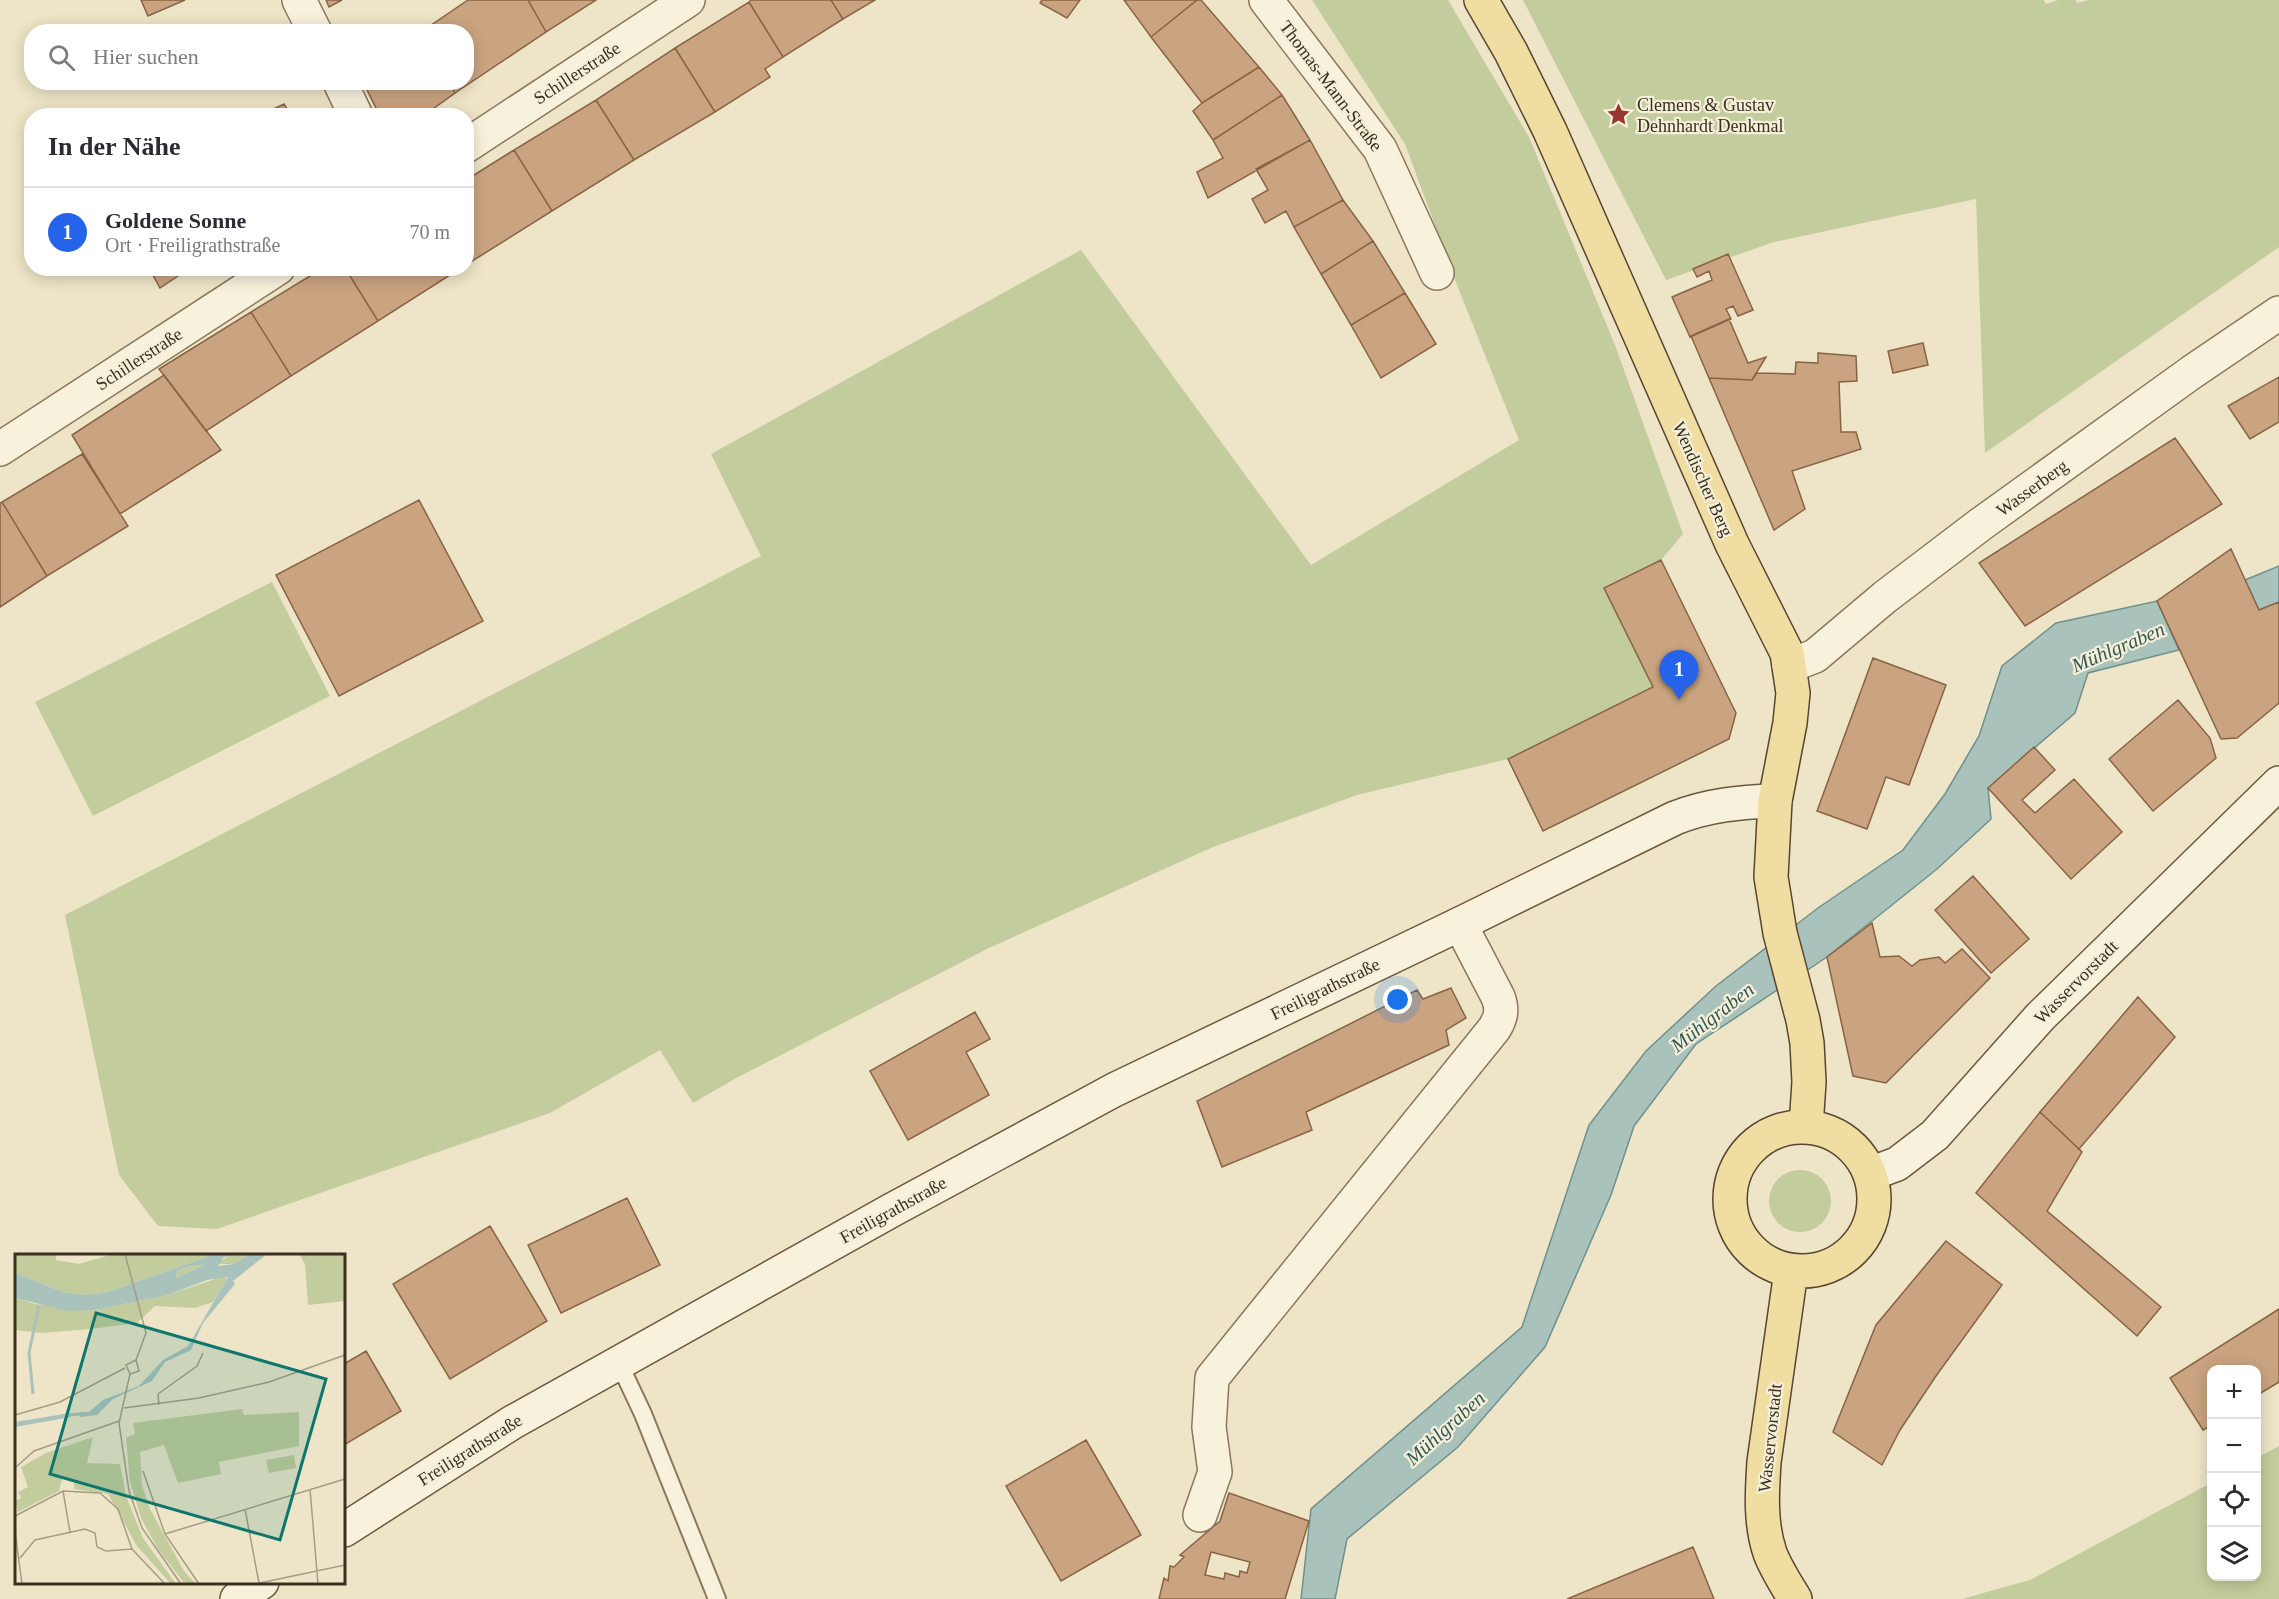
<!DOCTYPE html>
<html lang="de">
<head>
<meta charset="utf-8">
<style>
  body { margin:0; font-family:Georgia,serif; background:#f7f7f7; color:#2b2b33 }
  .controls { position:absolute; right:18px; bottom:18px; display:grid; overflow:hidden; border-radius:12px; box-shadow:0 3px 15px #0003 }
  .controls button { width:54px; height:54px; display:grid; place-items:center; padding:0; border:0; border-bottom:2px solid #e1e1e2; background:#fff; color:#2b2b33; font:30px sans-serif }
  .you { position:absolute; left:1398px; top:1000px; width:21px; height:21px; margin:-15px; border:4px solid #fff; border-radius:50%; background:#1a73e8; box-shadow:0 0 0 9px #1a73e833 }
  .badge { display:grid; place-items:center; width:39px; height:39px; border-radius:50%; background:#2563eb; color:#fff; font-size:20px; font-weight:700 }
  .pin { position:absolute; translate:-50% -50px; filter:drop-shadow(0 2px 3px #0008) }
  .pin::after { content:''; position:absolute; top:32px; width:21px; height:18px; background:inherit; clip-path:polygon(0 0,100% 0,50% 100%) }
  .list { margin:0; padding:0; list-style:none }
  h2 { display:flex; justify-content:space-between; align-items:center; height:78px; margin:0; padding:0 24px; font-size:26px }
  h2 small { font-size:20px; font-weight:400; color:#7c7c81 }
  .list li { display:grid; grid-template-columns:39px 1fr auto; gap:18px; align-items:center; box-sizing:border-box; height:90px; padding:0 24px; border-top:2px solid #e1e1e2 }
  .list b { display:block; font-size:22px; white-space:nowrap }
  .list p { margin:0; font-size:20px; white-space:nowrap; color:#7c7c81 }
  .list em { font-size:20px; font-style:normal; color:#7c7c81 }
  .icon { flex:none; width:33px; height:33px; fill:none; stroke:currentColor; stroke-width:2; stroke-linecap:round; stroke-linejoin:round }
  .map { position:relative; flex:none; width:2279px; height:1599px; overflow:hidden }
  .search { position:absolute; background:#fff; box-shadow:0 3px 15px #0003; left:24px; top:24px; width:450px; height:66px; display:flex; align-items:center; gap:15px; box-sizing:border-box; padding:0 21px; border-radius:24px; color:#7c7c81; font-size:22px }
  .panel { position:absolute; background:#fff; box-shadow:0 3px 15px #0003; left:24px; top:108px; width:450px; height:168px; border-radius:24px }
  .map>svg:first-child { display:block }
  .green { fill:#c3cc9c }
  .water { fill:#a9c2bc; stroke:#70908b; stroke-width:1.5 }
  .building { fill:#caa480; stroke:#886444; stroke-width:1.5; fill-rule:evenodd }
  .lines { fill:none; stroke-linecap:round; stroke-linejoin:round }
  .lane-casing { stroke:#89785e; stroke-width:20 }
  .street-casing { stroke:#89785e; stroke-width:36 }
  .secondary-casing { stroke:#6b5941; stroke-width:36 }
  .primary-casing { stroke:#584631; stroke-width:36 }
  .lane { stroke:#f8f2dc; stroke-width:16 }
  .street { stroke:#f8f2dc; stroke-width:33 }
  .secondary { stroke:#f8f2dc; stroke-width:33 }
  .primary { stroke:#efdda2; stroke-width:33 }
  .labels { text-anchor:middle; stroke-width:4.5; stroke-linejoin:round; paint-order:stroke }
  .street-label { font-size:18px; fill:#3a2f21; stroke:#f5efd8 }
  .poi-label { font-size:18px; fill:#3a2f21; stroke:#f5efd8; text-anchor:start }
  .water-label { font-size:20px; font-style:italic; fill:#315959; stroke:#f5efd8 }
  .inset-river { fill:none; stroke:#a9c2bc; stroke-width:3 }
  .inset-road { fill:none; stroke:#a69c85; stroke-width:1.5 }
  .view { fill:#0f766e; fill-opacity:0.15; stroke:#0f766e; stroke-width:3 }
  .inset-edge { fill:none; stroke:#3a2f21; stroke-width:3 }
</style>
</head>
<body>
<div class="map">
<svg width="2279" height="1599" viewBox="0 0 2279 1599">
  <rect width="100%" height="100%" fill="#eee5c8"/>
  <path class="green" d="M1312,0H1448L1529,137L1615,345L1683,534L1661,560L1604,588L1653,687L1508,759L1357,795L1213,847L989,948L738,1077L693,1103L660,1050L550,1113L217,1229L158,1226L119,1175L65,915L761,556L711,454L1081,250L1311,565L1519,440L1457,285L1405,144Z
    M1523,0H2044L2046,4L2058,0H2076L2077,3L2089,0H2279V247L1985,453L1976,199L1774,242L1666,280Z
    M272,582L330,696L93,816L35,702Z
    M1769 1201a31 31 0 1 1 62 0a31 31 0 1 1-62 0Z
    M2279,1446V1599H1962L2030,1580L2211,1483L2212,1576H2256L2257,1458Z"/>
  <path class="water" d="M2279,566V602L2259,610L2245,580Z
    M2157,601L2179,650L2088,673L2075,713L1988,788L1991,819L1937,869L1827,957L1696,1044L1634,1126L1611,1195L1545,1347L1458,1447L1347,1539L1335,1599H1301L1311,1509L1522,1327L1589,1125L1646,1051L1716,986L1818,908L1903,850L1945,794L1979,736L2002,666L2056,623Z"/>
  <path class="building" d="M141,0H185L148,16Z
    M326,0H342L329,7Z
    M468,0H528L546,32L455,93L449,82H466V32H421Z
    M528,0H596L546,32Z
    M751,0H831L843,19L783,57L749,2Z
    M831,0H875L843,19Z
    M1042,0H1080L1067,18L1040,3Z
    M1124,0H1197L1151,37Z
    M1197,0H1201L1259,67L1202,103L1151,37Z
    M749,2L783,57L765,69L770,77L715,112L675,48Z
    M675,48L715,112L634,160L596,100Z
    M1259,67L1282,95L1213,140L1193,111L1202,103Z
    M363,82H449L455,93L423,116H380Z
    M1282,95L1310,140L1208,198L1197,172L1223,158L1213,140Z
    M596,100L634,160L552,211L514,150Z
    M284,104L291,116H259Z
    M1310,140L1343,200L1294,227L1286,211L1265,223L1252,199L1268,190L1256,169Z
    M514,150L552,211L466,265V180Z
    M1343,200L1373,241L1321,274L1294,227Z
    M1373,241L1405,293L1351,325L1321,274Z
    M1728,254L1753,310L1738,316L1733,306L1726,309L1731,319L1690,337L1672,297L1712,280L1709,271L1697,277L1693,269Z
    M149,268H190L160,288Z
    M323,268H345L378,321L291,376L251,312Z
    M345,268H461L378,321Z
    M1405,293L1436,344L1381,378L1351,325Z
    M251,312L291,376L206,431L159,369Z
    M1729,319L1748,363L1766,357L1752,380L1709,378L1691,336Z
    M1923,343L1928,365L1893,373L1888,351Z
    M1818,353L1856,356L1857,381L1839,382L1841,432H1856L1861,449L1792,471L1805,509L1774,530L1709,378L1752,380L1757,373L1795,374L1796,362L1818,363Z
    M164,375L221,450L120,514L72,435Z
    M2279,377V422L2250,439L2228,406Z
    M2175,438L2222,504L2025,626L1979,563Z
    M82,454L128,526L47,576L2,502Z
    M419,500L483,621L339,696L276,575Z
    M2,502L47,576L0,607V503Z
    M2231,549L2259,610L2279,602V703L2237,738L2221,739L2157,601Z
    M1661,560L1736,713L1729,739L1543,831L1508,759L1653,687L1604,588Z
    M1873,658L1946,685L1909,785L1886,777L1867,829L1817,811Z
    M2178,700L2210,738L2216,758L2153,811L2109,759Z
    M2034,747L2055,770L2022,800L2035,813L2074,779L2122,832L2071,879L1988,788Z
    M1973,876L2029,939L1991,973L1935,910Z
    M1872,923L1880,957L1899,956L1912,966L1920,960L1939,957L1945,963L1962,949L1990,978L1886,1083L1853,1076L1827,957Z
    M1451,988L1466,1018L1446,1030L1449,1045L1306,1112L1312,1130L1222,1167L1197,1101L1417,990L1423,999Z
    M2138,997L2175,1037L2079,1149L2040,1112Z
    M975,1012L990,1039L966,1052L989,1095L908,1140L870,1071Z
    M2040,1112L2082,1152L2047,1211L2161,1307L2137,1336L1976,1193Z
    M627,1198L660,1265L561,1313L528,1245Z
    M490,1226L547,1321L450,1379L393,1284Z
    M1946,1241L2002,1285L1936,1376L1900,1430L1882,1465L1833,1432L1876,1325Z
    M2279,1309V1382L2256,1396V1370H2212V1425L2203,1430L2170,1378Z
    M366,1351L401,1411L344,1445V1364Z
    M1086,1440L1141,1535L1061,1581L1006,1486Z
    M1229,1493L1309,1521L1285,1599H1159L1164,1578L1168,1581L1170,1566L1174,1567L1184,1557L1180,1555L1220,1521ZM1211,1552L1250,1562L1247,1573L1240,1571L1239,1577L1225,1573L1224,1579L1205,1575Z
    M1693,1547L1714,1599H1567Z"/>
  <g class="lines">
    <defs>
      <path id="lane" d="M619,1363L643,1414L717,1599"/>
      <path id="street" d="M299,0L315,32
        M1266,0L1380,149L1437,273
        M340,82L356,116
        M466,146L688,0
        M0,449L278,268
        M1789,666L1815,656L1885,597L1981,524L2192,372L2279,313
        M1200,1515L1215,1472L1209,1427L1212,1378L1494,1029C1501,1018 1503,1010 1498,997L1460,924"/>
      <path id="secondary" d="M1870,1174L1897,1164L1935,1135L2040,1017L2279,783
        M344,1530L513,1422L892,1210L1114,1090L1460,924L1675,818C1708,805 1740,802 1775,801
        M237,1599L262,1582"/>
      <path id="primary" d="M1481,0L1511,52L1550,131L1732,544L1787,653L1793,693L1790,723L1775,801L1771,877L1780,933L1803,1020L1807,1043L1809,1082L1806,1127
        M1730 1199a72 72 0 1 1 144 0a72 72 0 1 1-144 0Z
        M1791,1271L1764,1462C1762,1492 1760,1524 1770,1553C1776,1569 1786,1584 1795,1599"/>
    </defs>
    <use href="#lane" class="lane-casing"/>
    <use href="#street" class="street-casing"/>
    <use href="#secondary" class="secondary-casing"/>
    <use href="#primary" class="primary-casing"/>
    <use href="#lane" class="lane"/>
    <use href="#street" class="street"/>
    <use href="#secondary" class="secondary"/>
    <use href="#primary" class="primary"/>
  </g>
  <defs>
    <symbol id="sight-bare" viewBox="-9 -9 18 18"><path d="M0-6L1.8-2.2L6-1.7L2.9 1.2L3.7 5.4L0 3.3L-3.7 5.4L-2.9 1.2L-6-1.7L-1.8-2.2Z" fill="#97362f" stroke="#f5efd8" stroke-width="2.5" paint-order="stroke"/></symbol>
  </defs>
  <g fill-rule="evenodd">
    <use href="#sight-bare" x="1602" y="98" width="33" height="33"/>
  </g>
  <g class="labels">
    <g class="street-label">
      <text transform="translate(577 73) rotate(-33)" y="6">Schillerstraße</text>
      <text transform="translate(1331 86) rotate(53)" y="6">Thomas-Mann-Straße</text>
      <text transform="translate(139 359) rotate(-33)" y="6">Schillerstraße</text>
      <text transform="translate(1703 479) rotate(66)" y="6">Wendischer Berg</text>
      <text transform="translate(2032 488) rotate(-36)" y="6">Wasserberg</text>
      <text transform="translate(2076 982) rotate(-45)" y="6">Wasservorstadt</text>
      <text transform="translate(1325 989) rotate(-26)" y="6">Freiligrathstraße</text>
      <text transform="translate(893 1210) rotate(-29)" y="6">Freiligrathstraße</text>
      <text transform="translate(1770 1438) rotate(-84)" y="6">Wasservorstadt</text>
      <text transform="translate(470 1450) rotate(-32)" y="6">Freiligrathstraße</text>
    </g>
    <g class="poi-label">
      <text x="1637" y="111">Clemens &amp; Gustav<tspan x="1637" dy="21">Dehnhardt Denkmal</tspan></text>
    </g>
    <g class="water-label">
      <text transform="translate(2118 647) rotate(-23)" y="7">Mühlgraben</text>
      <text transform="translate(1712 1017) rotate(-38)" y="7">Mühlgraben</text>
      <text transform="translate(1445 1428) rotate(-42)" y="7">Mühlgraben</text>
    </g>
  </g>
  <g transform="translate(15 1254)">
    <rect width="330" height="330" fill="#eee5c8"/>
    <path d="M0,0H41V6L64,10L98,0H200L93,38L70,41L48,38L0,19ZM217,0H235L219,10H201ZM284,0H330V47L293,51L290,10ZM178,11H189L161,24L162,17ZM209,22L212,25L198,48L180,54L140,52L122,69L75,75L27,79L0,76V44L20,50L80,56L153,41ZM227,155L229,161L284,158V192L204,208L206,220L163,229L149,191L125,198L127,231L135,255L169,317L181,330H170L143,295L126,264L115,228L111,184L120,180L118,169ZM78,183L72,209L105,210L111,242L128,284L161,330H156L122,292L93,240L59,235V226L47,225L44,237L3,258L0,247L6,244L3,238L13,233L6,213L31,199ZM279,201L281,214L254,219L251,206Z" fill="#c3cc9c"/>
    <path d="M200,0H225L209,3L203,12L219,10L235,0H252L218,27L220,30L188,69L176,96L150,108L137,127L98,145L82,161L65,163L64,158H74L88,146L124,132L148,106L173,92L213,23L192,26L153,41L80,56L53,57L0,44V19L48,38L70,41L93,38ZM178,11H189L161,24L162,17ZM55,159L56,163L0,173V168Z" fill="#a9c2bc" fill-rule="evenodd"/>
    <path class="inset-river" d="M18,140L14,99L24,51M50,161L68,160"/>
    <path class="inset-road" d="M110,0L131,79L121,106M115,120L104,169L114,237L127,274L166,330M115,120L111,111L121,106M115,120L124,117L121,106M144,151L143,140L182,112L188,99M109,154L184,144L254,128L330,101M0,161L45,148L110,114M0,214L19,197L104,167M128,217L150,280L184,330M295,235L303,330M48,237L55,278M230,255L244,329M0,262L48,237L85,239L103,255L117,295M0,277L7,330M150,280L330,225M82,293L91,297L117,295L150,330M5,304L20,286L70,275L80,279L82,293M240,330L330,311"/>
    <path class="view" d="M81,59L311,125L265,286L35,220Z"/>
    <rect width="330" height="330" class="inset-edge"/>
  </g>
</svg>
<div class="controls">
<button>+</button>
<button>−</button>
<button><svg class="icon" aria-label="locate" viewBox="0 0 24 24"><circle cx="12" cy="12" r="6"/><path d="M12 2v4M12 18v4M2 12h4M18 12h4"/></svg></button>
<button><svg class="icon" aria-label="layers" viewBox="0 0 24 24"><path d="M12 4l9 5-9 5-9-5zM3 14l9 5 9-5"/></svg></button>
</div>
<div class="you"></div>
<div class="pin badge" style="left:1679px;top:700px">1</div>
<div class="search"><svg class="icon" aria-label="search" viewBox="0 0 24 24"><circle cx="10" cy="10" r="6"/><path d="M15 15l6 6"/></svg>Hier suchen</div>
<section class="panel">
<h2>In der Nähe<small></small></h2>
<ul class="list">
<li><span class="badge">1</span><div><b>Goldene Sonne</b><p>Ort · Freiligrathstraße</p></div><em>70 m</em></li>
</ul>
</section>
</div>
</body>
</html>
